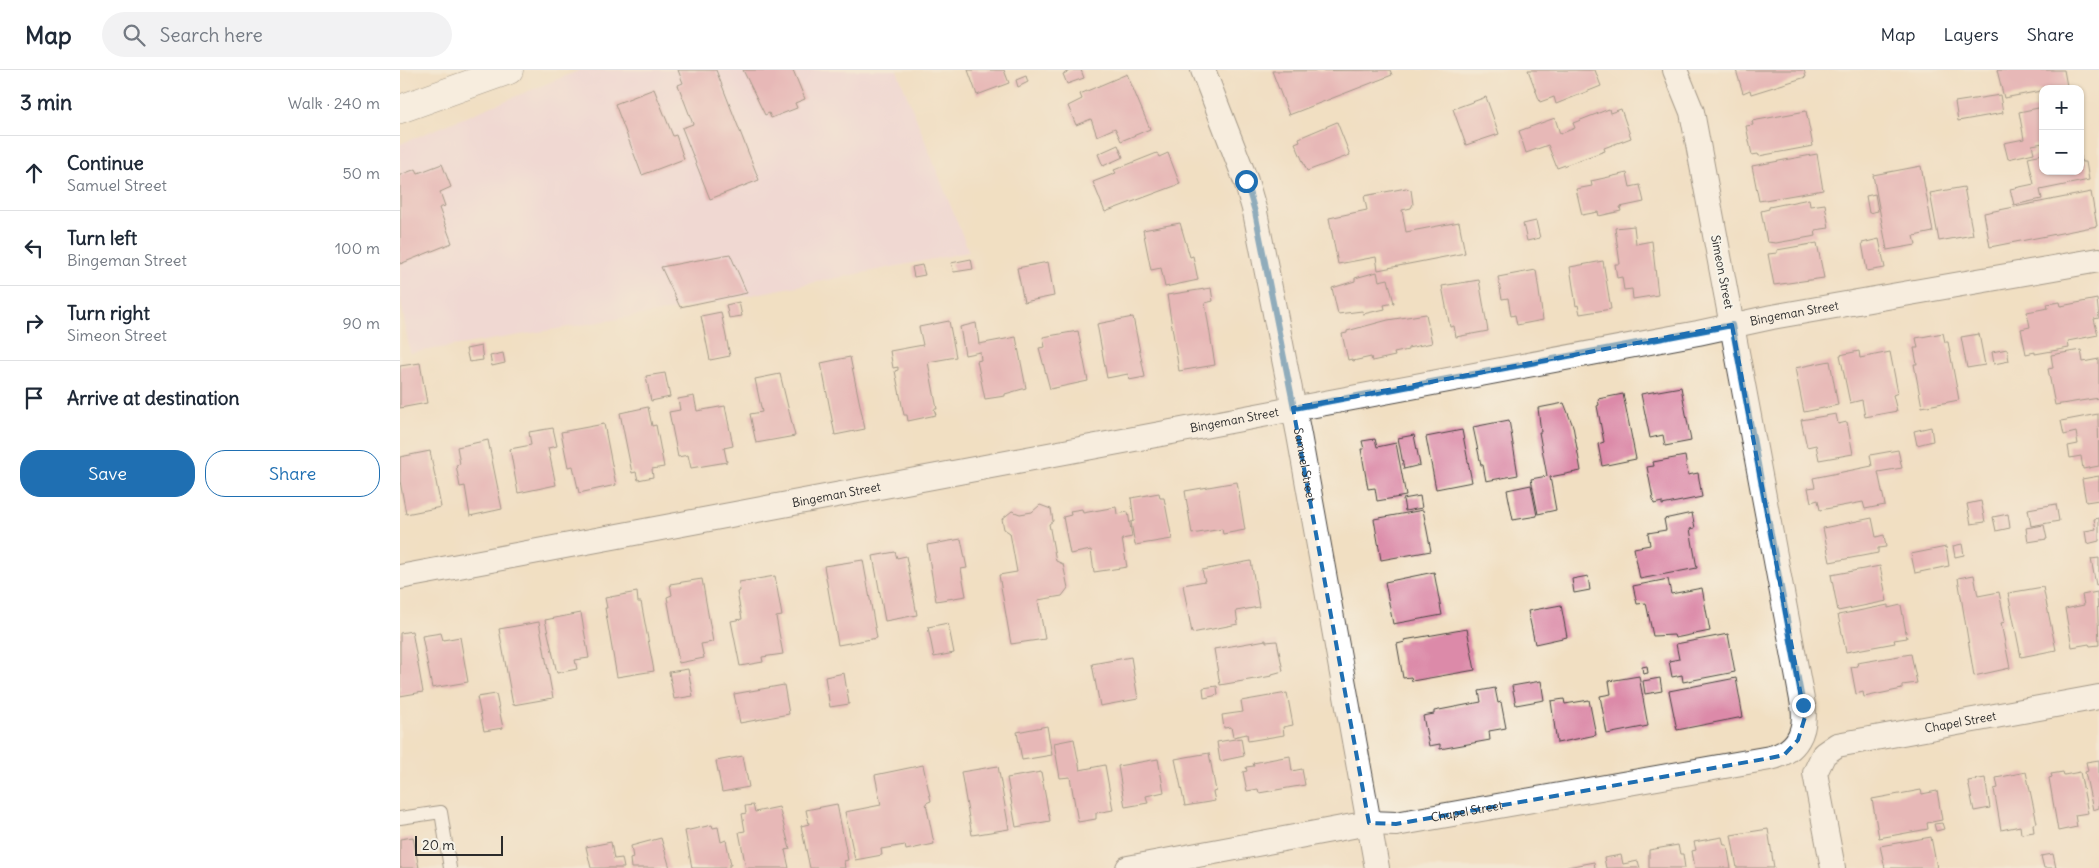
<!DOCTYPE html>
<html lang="en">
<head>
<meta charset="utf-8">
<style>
  body { margin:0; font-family:Delius,sans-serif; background:#f2f2f3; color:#1f2937 }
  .controls { position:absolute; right:15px; top:15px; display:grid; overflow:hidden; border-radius:10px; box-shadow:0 1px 4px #0004 }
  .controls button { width:45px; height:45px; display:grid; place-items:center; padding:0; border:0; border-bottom:1px solid #e0e1e3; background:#fff; color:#1f2937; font:25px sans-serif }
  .scale { position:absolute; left:15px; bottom:12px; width:88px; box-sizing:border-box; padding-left:5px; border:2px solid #2b2b2b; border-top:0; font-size:14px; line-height:18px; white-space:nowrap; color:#2b2b2b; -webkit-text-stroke:4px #f7f3e8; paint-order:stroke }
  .stop { position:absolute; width:15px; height:15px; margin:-11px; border:4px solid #1f6fb2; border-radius:50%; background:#fff }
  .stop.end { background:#1f6fb2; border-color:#fff; box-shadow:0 1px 5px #0008 }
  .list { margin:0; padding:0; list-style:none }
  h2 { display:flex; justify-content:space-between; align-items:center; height:65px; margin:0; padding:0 20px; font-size:21px }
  h2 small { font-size:16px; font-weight:400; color:#747a83 }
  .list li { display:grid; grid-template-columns:32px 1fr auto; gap:15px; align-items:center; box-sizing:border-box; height:75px; padding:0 20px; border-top:1px solid #e0e1e3 }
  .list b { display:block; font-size:19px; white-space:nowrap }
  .list p { margin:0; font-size:16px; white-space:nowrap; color:#747a83 }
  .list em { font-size:16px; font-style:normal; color:#747a83 }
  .actions { display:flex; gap:10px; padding:15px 20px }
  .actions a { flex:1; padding:11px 0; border:1px solid #1f6fb2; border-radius:20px; text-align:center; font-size:18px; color:#1f6fb2 }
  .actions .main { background:#1f6fb2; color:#fff }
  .icon { flex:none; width:28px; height:28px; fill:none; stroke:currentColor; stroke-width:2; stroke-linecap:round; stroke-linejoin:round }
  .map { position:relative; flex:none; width:1699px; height:798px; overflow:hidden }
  header { display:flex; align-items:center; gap:30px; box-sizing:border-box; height:70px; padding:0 25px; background:#fff; border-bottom:1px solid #e0e1e3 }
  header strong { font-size:24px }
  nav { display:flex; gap:28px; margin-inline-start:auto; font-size:18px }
  .search { width:350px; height:45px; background:#f2f2f3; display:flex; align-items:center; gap:12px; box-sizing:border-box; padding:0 18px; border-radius:28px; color:#747a83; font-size:19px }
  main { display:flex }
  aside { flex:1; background:#fff }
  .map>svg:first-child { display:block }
  .built { fill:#efd0e5 }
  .building { fill:#dc8aa9 }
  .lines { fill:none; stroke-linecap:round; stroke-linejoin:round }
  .service-casing { stroke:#494642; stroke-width:14 }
  .minor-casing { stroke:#494642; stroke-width:26 }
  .secondary-casing { stroke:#494642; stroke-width:29 }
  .service { stroke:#fff; stroke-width:12 }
  .minor { stroke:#fff; stroke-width:24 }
  .secondary { stroke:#fff; stroke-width:28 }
  .route { stroke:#1f6fb2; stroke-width:6 }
  .marked { fill:none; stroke:#1f6fb2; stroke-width:4; stroke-dasharray:10 6; stroke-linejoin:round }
  .labels { text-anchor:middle; stroke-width:4; stroke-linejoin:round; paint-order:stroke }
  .street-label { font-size:12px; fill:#2b2b2b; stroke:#f7f3e8 }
</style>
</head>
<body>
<header>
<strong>Map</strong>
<div class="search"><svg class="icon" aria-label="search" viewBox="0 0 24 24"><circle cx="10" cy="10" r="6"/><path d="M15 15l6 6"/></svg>Search here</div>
<nav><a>Map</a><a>Layers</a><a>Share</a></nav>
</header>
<main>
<aside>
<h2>3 min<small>Walk · 240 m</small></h2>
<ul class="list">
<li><svg class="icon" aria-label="ahead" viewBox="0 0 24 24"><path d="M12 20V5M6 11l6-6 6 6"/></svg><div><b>Continue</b><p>Samuel Street</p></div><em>50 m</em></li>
<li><svg class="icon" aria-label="left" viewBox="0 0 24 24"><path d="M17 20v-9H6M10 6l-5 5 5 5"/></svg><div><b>Turn left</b><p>Bingeman Street</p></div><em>100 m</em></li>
<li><svg class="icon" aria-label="right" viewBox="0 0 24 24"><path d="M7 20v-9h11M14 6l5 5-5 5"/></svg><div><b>Turn right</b><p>Simeon Street</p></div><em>90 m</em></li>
<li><svg class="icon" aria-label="arrive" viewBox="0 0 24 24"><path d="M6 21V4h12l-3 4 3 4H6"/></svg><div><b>Arrive at destination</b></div></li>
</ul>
<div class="actions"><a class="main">Save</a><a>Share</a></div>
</aside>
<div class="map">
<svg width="1699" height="798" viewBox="0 0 1699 798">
  <rect width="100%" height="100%" fill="#f7f3e8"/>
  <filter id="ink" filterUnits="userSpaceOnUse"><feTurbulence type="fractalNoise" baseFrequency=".02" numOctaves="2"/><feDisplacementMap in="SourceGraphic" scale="10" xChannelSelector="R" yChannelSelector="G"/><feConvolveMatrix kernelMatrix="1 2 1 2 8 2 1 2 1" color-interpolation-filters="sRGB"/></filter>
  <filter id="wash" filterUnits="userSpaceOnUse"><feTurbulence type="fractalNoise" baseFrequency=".0096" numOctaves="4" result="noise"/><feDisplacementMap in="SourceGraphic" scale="20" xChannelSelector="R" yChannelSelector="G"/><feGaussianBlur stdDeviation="1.12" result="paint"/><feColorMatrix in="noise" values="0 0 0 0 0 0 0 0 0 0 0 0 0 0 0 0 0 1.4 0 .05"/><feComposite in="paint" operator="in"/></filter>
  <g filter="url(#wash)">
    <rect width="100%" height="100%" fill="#f1dfc2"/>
    <path class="built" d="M180,0H497L569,182L279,239L10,283L0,227V74Z"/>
    <g id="blocks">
      <path class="building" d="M278,0H316L359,110L310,129L282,58L293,54L278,15L283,13Z
        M343,0H393L405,29L395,33L397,38L371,48L369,43L365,45Z
        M568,0H604L609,13L577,25Z
        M672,0H681L684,8L667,14L663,4Z
        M990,0L992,5L889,45L872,1Z
        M1128,0H1195L1201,16L1156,34L1154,27L1140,32Z
        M1336,0H1404L1406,7L1351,24L1350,20L1343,23Z
        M1597,0H1664L1667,16L1604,28Z
        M727,4L750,59L721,71L715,58L697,66L691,49L676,55L668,36L682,29L680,24Z
        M626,6L628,12L618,17L616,10Z
        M254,19L273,66L276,65L284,89L242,105L215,34Z
        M1600,25L1603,43L1558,51L1555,32Z
        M1086,27L1099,64L1066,75L1053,39Z
        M1643,37V73L1632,75L1634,83L1608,89L1604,73L1624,69L1619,42Z
        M1209,39L1210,43L1221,39L1231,68L1204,78L1205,81L1157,98L1148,75L1126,83L1119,61L1155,48L1160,64L1175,58L1173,53Z
        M1406,41L1413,76L1359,86L1358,84L1352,85L1346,56L1353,55L1352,51Z
        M937,52L950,85L907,101L895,73L900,71L899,68Z
        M718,75L723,87L703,96L698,84Z
        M757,83L759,87L768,83L780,114L705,142L693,112L716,103L714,100Z
        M1417,84L1423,120L1359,131L1352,96Z
        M1643,84V101H1680L1681,86L1682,92H1686L1689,110L1640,120L1642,129L1614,135L1610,119L1634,114L1628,87Z
        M42,94L51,117L40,122L45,136L39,138L52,173L0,194V105L16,99L18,103Z
        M1521,96L1533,162L1514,166L1516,175L1487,180L1473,105Z
        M1227,103L1230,117L1240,115L1244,132L1220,137L1221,141L1199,146L1198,142L1182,145L1176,119L1192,116L1191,111Z
        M1564,117L1573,165L1539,171L1530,123Z
        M1006,118L1011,120L1013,134L1011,138L1002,140L1006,162L1059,152L1065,183L978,200L976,187L938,194L929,148L967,140L964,126Z
        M1691,122L1697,156L1590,177L1584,143Z
        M1475,124L1478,141L1469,143L1466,126Z
        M1409,129L1410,136L1425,134L1429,158L1415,160L1416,166L1376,173L1367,172L1361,141L1369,139V137Z
        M1136,151L1140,168L1127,171L1123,154Z
        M780,153L790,187L793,186L798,210L765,217L761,198L751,200L743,160Z
        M1234,156L1236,174L1252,171L1258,225L1233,229L1232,219L1224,220L1222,207L1217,208L1215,194H1220L1215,158Z
        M1479,169L1485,198L1467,201L1462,173Z
        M1417,173L1424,208L1374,215L1368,184L1377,183V180Z
        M330,184L347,223L280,237L261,197Z
        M571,189L573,199L554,202L551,193Z
        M1203,191L1211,239L1180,244L1178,235L1176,236L1170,197Z
        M648,192L654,226L624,232L617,198Z
        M522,195L525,205L514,207L512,197Z
        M1136,200L1143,250L1117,255L1115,245L1111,246L1108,228L1102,229L1098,207Z
        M977,202L979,211L988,209L994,233L984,235L985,239L963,244L962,241L938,244L932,218L955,211V208Z
        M1079,210L1088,261L1056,267L1054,256L1050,257L1042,216Z
        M811,218L813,231L805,233L815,295L779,301L767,225Z
        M1697,229L1699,248L1694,249L1698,265L1668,271L1669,278L1635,284V282L1626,284L1621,259L1630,257L1627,242L1648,238L1647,234L1660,232L1661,236Z
        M339,232L342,246L329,248L326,235Z
        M321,242L330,286L310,290L301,246Z
        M1026,244L1032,273L1008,278V280L994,283L995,286L972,291L971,287L953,291L952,289L948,290L942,264L947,263V261L988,250Z
        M733,247L745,307L729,310L728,304L707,308L697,254Z
        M549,251L556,287L528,292L537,339H534L536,345L508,351L507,345H504L495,301L498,300V297L493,298L490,281L523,275L519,257Z
        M576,253L579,274L616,267L626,318L605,324V326L585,329L577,291L581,290L580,282L565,285L560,257Z
        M678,261L688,311L650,319L639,278L645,277L643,267Z
        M1543,263L1545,272H1548L1559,330L1522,337L1514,294H1517L1514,278H1518L1516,268Z
        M1579,264L1585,295L1567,298L1561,267Z
        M81,276L83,290L69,292L66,279Z
        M1607,279L1609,291L1594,294L1592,282Z
        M1681,280L1683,292L1699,289V328L1655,335L1648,299L1653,298L1651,285Z
        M1459,281L1460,288L1490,282L1498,323L1493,325L1497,341L1465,347L1462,330L1450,333L1440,285Z
        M103,283L105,293L92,296L90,286Z
        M450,287L465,359L435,365L421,293Z
        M1430,291L1438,335L1404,342L1395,298Z
        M20,293L27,333L0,338V296Z
        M265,303L270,327L251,331L246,306Z
        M380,304L395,366L356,373L350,344L362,342L355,309Z
        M1281,317L1291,371L1265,376L1263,365L1250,368L1241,324Z
        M1223,324L1236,389L1202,396L1198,374L1204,372L1197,336L1199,335L1198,329Z
        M294,326L297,341L325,336L333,376L324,378L327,392L291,398L288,385L278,387L269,342L280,340L278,329Z
        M1164,333L1173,356L1181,401L1150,407L1156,440L1138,444L1131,409L1147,406L1139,362H1141L1138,338Z
        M248,337L252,356L256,355L264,397L252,399L253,407L238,410L236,402L232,403L220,343Z
        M1436,344L1438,354L1447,352L1453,384L1419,390L1416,375L1407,377L1401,350Z
        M1698,344L1699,396L1683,399L1681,386L1670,388L1668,376L1678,374L1676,362L1664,365L1661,351Z
        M1109,350L1118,405L1086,411L1083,395H1081L1073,357Z
        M204,354L216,415L179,423L173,396L168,397L161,362Z
        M1531,357L1533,371L1517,375L1514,361Z
        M153,358L157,376L148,378L156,415L118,423L110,379L131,375L129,362Z
        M1062,360L1072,412L1036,419L1026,367Z
        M1014,365L1020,395L1004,399L998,368Z
        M975,369L977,377L996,373L1006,426L977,431L975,418L968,419L961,379H964L962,371Z
        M88,370L102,439L70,446L65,416L60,417L56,395L60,394L57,377Z
        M1498,380L1502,398L1478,402L1485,435L1465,439L1463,432L1420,440L1418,430L1411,432L1408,418L1415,417L1413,408L1472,396L1470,385Z
        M30,381L41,437L6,444L0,411V387Z
        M1285,386L1288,405L1298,403L1302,427L1262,435V432L1254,434L1247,397L1254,396L1253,392Z
        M1699,406V430L1686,432L1682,409Z
        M837,412L845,460L823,464L822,459L792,464L785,421Z
        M1131,415L1137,446L1113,450L1107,420Z
        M759,423L760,428H764L772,469L735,475L731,452L734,451L731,428Z
        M1020,426L1022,438L1005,441L1003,429Z
        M1581,431L1585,452L1571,454L1567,434Z
        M1656,434L1659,451L1631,456L1628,439Z
        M640,435L651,439L653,451L649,454L656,491L663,494L668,518L662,526L638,530L645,569L611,574L599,505L617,502L610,463L604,459L602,449L612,441L620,444L632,442Z
        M716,437L717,444L728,442L732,467L722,469L727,497L694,502L691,480L670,484L663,447L671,445L670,441L682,439L683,443Z
        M1023,440L1031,481L981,490L974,449Z
        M1292,443L1295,458L1290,459L1297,498L1240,509L1234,478L1250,475L1248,463L1266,460L1264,449Z
        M1608,444L1610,458L1596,461L1593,447Z
        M1472,448L1476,467L1484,465L1486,477L1478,478V483L1430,492L1423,458Z
        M1699,448V471L1687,474L1685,461L1696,459L1694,449Z
        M1644,455L1647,469L1628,472L1626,458Z
        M561,469L567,498L561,499L566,526L536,531L527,475Z
        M1562,474L1564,485L1555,487L1553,476Z
        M1546,477L1549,496L1515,503L1511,484Z
        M495,482L497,488L506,486L517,545L485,551L473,486Z
        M1699,488V514L1696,515L1691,489Z
        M463,490L477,568L438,575L424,496Z
        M851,491L859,537L836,541L838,554L792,563L783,515L805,511L802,500Z
        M1480,496L1487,531L1438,541L1431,505Z
        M1034,502L1042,545L993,554L985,512Z
        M1574,505L1578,526L1599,522L1605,552L1601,553L1610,598L1574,606L1558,508Z
        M375,506L382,546L376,547L383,584L362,587L363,592L340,596L331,551L342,549L337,522L340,521L339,512Z
        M1188,506L1190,520L1174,523L1172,509Z
        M302,509L313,572L301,574L304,588L279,593L267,527L272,525L270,514Z
        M1268,509L1271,524L1302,518L1310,561L1275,568L1274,565L1253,566L1246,533L1237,534L1233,516Z
        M1643,517L1656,580L1621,587L1608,523Z
        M237,522L238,532H241L254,601L217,607L205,538H207L205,528Z
        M1697,522L1699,575L1690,576L1689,574L1672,577L1665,539L1684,535L1682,525Z
        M1161,535L1167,567L1135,574L1128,541Z
        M1488,535V538L1501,535L1507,568L1494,570L1495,573L1446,582L1438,545Z
        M181,543L189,588L175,590L177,599L157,603L145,550Z
        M139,552L153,628L113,635L99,559Z
        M548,553L554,583L534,587L528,557Z
        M1067,559L1075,600L1012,611L1011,607L1003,608L997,574L1005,572L1004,570Z
        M12,561L23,622L0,626V563Z
        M41,563L43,570L60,567L68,612L32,618L22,566Z
        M1328,564L1335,602L1283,612L1282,605L1272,607L1269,591L1279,589L1276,574Z
        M866,570V572L877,571L883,601L872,604V606L820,615L814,579Z
        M1511,584L1517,613L1502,615V619L1464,627L1463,622L1456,624L1451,597L1458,596L1457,593Z
        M731,587L738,629L700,636L692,594Z
        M1247,596L1248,603L1243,604L1242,597Z
        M288,599L293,626L274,629L269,602Z
        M444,603L449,634L430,637L425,607Z
        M1239,606L1248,656L1207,664L1200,626L1211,624L1209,611Z
        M1260,608L1262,621L1245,624L1243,611Z
        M1336,608L1343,647L1277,660L1269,621Z
        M1141,611L1144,630L1116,635L1112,616Z
        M384,615L389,644L340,653L334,624Z
        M817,616L818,625L804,628L803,618Z
        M1095,618L1098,633L1101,632L1106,658L1089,661L1090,670L1040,679V674L1029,676L1023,646L1034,644V641L1081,632L1079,621Z
        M887,623L893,655L883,657L884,665L848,671L847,664L833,667L831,657L824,658L822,645L843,642L841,631Z
        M96,624L103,658L84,661L77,627Z
        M1164,629L1165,634L1189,630L1196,665L1157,673L1151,631Z
        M647,656L652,685L622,690L617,662Z
        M841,668L844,686L820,691L817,672Z
        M674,669L680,700L705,695L713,740L696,743V749L678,752L670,707L660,708L654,673Z
        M809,683L816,721L813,722L815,731L785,736L775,689Z
        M343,686L349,717L322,722L316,691Z
        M890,686L892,701L902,699L905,715L859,723L858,719L847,721L843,702L847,701L846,697L854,696L853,693Z
        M758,689L764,722L746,726L748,733L725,737L718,696Z
        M1699,690V738L1693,740L1685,702L1688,701L1686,692Z
        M523,695L531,731L526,733L534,774L506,780L505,775L481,779L482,785L455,790L445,742L481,735L475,705Z
        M598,696L609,759L572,765L561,702Z
        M641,702L650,751L616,757L607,708Z
        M1626,702L1637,753L1633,754L1634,762L1621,764L1620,756L1601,760L1594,719L1598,718L1596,708Z
        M1663,702L1664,705L1680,702L1688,743L1675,745L1677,757L1658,761L1649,708L1652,707L1651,704Z
        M1585,708L1590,738L1574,741L1568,711Z
        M1521,720L1522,724L1537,721L1542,750L1527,753L1528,759L1479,768L1472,729Z
        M437,734L448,790L444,791L445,798H410L401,756L409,754L406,740Z
        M353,735L355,742L379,737L390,779L385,780L389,798H346L339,762L345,761L342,744L346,743L345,736Z
        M1542,753L1544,759L1536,761L1534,754Z
        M312,755L313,758L318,757L321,772L326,770L331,795H329V798H292L285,761Z
        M1368,759L1374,798H1337L1331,765Z
        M13,767L19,798H0V769Z
        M1322,767L1324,775H1327L1331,798H1295L1292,781L1296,780L1294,772Z
        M1531,767L1537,798H1485L1480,776Z
        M261,768L270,798H231L230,789L233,788L231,776Z
        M211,772L214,789L222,788L224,798H191L186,777Z
        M1278,775L1280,784H1283L1285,798H1249V780Z
        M1653,784L1656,798H1644L1641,786Z
        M1221,785L1223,794L1238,791L1240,798H1206L1204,788Z
        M1194,792L1195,798H1167V797Z"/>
    </g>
  </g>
  <g filter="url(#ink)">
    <use href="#blocks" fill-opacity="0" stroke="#494642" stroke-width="1"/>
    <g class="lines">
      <defs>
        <path id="service" d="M0,748L41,742L50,798"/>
        <g id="minor">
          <path id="s1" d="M803,0L846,111L855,142L899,365L977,798"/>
          <path id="s2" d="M0,507L1298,263L1372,247L1699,190"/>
          <path id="s3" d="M728,798L969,753L996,754L1370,688C1397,682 1407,661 1403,635L1292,42L1275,0"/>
          <path id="s4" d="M1433,798L1415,703L1424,684L1437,675L1699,627"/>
        </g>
        <path id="secondary" d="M0,39L109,0"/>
      </defs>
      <use href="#service" class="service-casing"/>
      <use href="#minor" class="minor-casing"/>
      <use href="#secondary" class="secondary-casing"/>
      <use href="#service" class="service"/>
      <use href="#minor" class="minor"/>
      <use href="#secondary" class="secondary"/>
    </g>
  </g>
  <g class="lines" filter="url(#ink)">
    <path class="route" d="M846,111L855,142L894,338L1332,255L1403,635"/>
  </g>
  <path d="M0 0H1699V798H0ZM1332,255L1405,647L1398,670L1384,685L1370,688L996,754L969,753L893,338Z" fill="#f1dfc2" fill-opacity=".55" fill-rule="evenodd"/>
  <path class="marked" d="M1332,255L1405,647L1398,670L1384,685L1370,688L996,754L969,753L893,338Z"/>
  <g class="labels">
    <g class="street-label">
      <text transform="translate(1322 202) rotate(79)" y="4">Simeon Street</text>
      <text dy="4" stroke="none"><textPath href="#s2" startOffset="1419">Bingeman Street</textPath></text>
      <text dy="4" stroke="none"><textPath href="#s2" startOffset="849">Bingeman Street</textPath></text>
      <text dy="4" stroke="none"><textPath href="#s1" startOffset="409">Samuel Street</textPath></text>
      <text dy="4" stroke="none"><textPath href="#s2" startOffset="444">Bingeman Street</textPath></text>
      <text dy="4" stroke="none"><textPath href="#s4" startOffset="259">Chapel Street</textPath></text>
      <text dy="4" stroke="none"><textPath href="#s3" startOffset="344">Chapel Street</textPath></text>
    </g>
  </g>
</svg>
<div class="controls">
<button>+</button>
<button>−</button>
</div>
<div class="scale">20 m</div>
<div class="stop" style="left:846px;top:111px"></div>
<div class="stop end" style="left:1403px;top:635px"></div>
</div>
</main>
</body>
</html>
